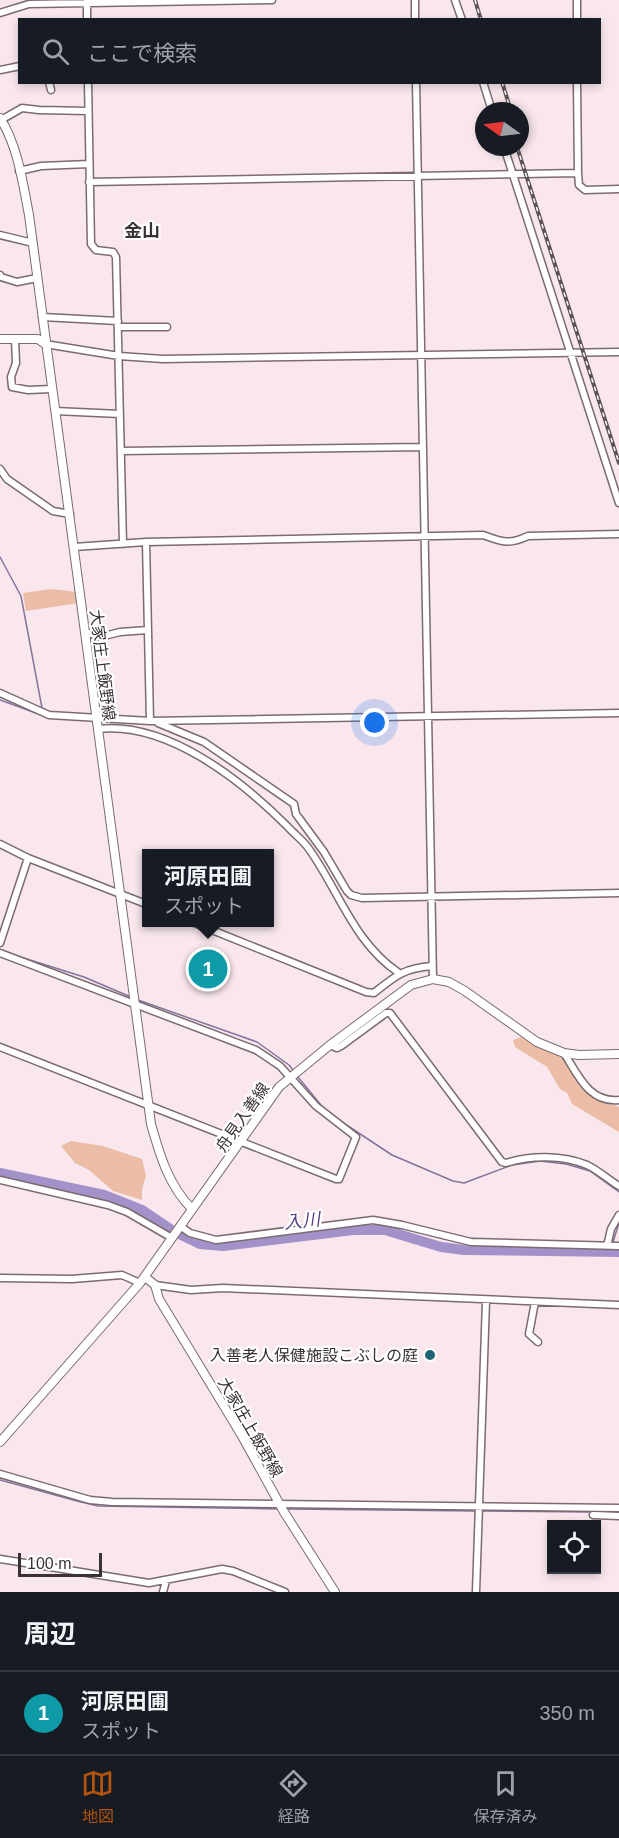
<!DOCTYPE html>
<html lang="ja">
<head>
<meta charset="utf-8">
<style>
  body { margin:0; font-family:Helvetica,"Noto Sans JP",sans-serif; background:#242831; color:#f1f3f6 }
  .controls { position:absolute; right:18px; bottom:18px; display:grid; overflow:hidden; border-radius:0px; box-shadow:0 3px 9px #0003 }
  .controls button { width:54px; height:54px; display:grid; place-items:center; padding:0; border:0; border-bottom:2px solid #363941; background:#171b24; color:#f1f3f6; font:30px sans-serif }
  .compass { position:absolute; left:475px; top:102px; width:54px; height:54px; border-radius:50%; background:#171b24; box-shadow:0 3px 9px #0003; rotate:284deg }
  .scale { position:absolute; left:18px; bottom:15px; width:84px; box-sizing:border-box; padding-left:6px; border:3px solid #393235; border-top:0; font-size:16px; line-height:21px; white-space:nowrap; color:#393235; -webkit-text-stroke:4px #fff; paint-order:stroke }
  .you { position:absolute; left:375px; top:723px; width:21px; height:21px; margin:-15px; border:4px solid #fff; border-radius:50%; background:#1a73e8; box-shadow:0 0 0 9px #1a73e833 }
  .badge { display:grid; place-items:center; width:39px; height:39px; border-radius:50%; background:#b45309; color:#fff; font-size:20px; font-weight:700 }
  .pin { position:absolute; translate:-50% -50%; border:3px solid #fff; box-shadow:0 2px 6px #0006 }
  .popup { position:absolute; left:142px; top:849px; width:132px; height:78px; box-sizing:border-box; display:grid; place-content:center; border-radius:0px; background:#171b24; filter:drop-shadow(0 2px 4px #0005); font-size:20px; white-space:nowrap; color:#9ea1a6 }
  .popup b { font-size:22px; color:#f1f3f6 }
  .popup::after { content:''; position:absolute; left:50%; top:100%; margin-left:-12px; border:12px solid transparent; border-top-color:#171b24 }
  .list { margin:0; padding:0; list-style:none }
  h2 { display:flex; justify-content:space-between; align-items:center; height:78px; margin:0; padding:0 24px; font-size:26px }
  h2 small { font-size:20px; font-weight:400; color:#9ea1a6 }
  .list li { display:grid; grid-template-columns:39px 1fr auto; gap:18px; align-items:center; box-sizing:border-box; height:84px; padding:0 24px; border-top:2px solid #363941 }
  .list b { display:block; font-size:22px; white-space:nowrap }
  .list p { margin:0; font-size:20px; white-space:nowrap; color:#9ea1a6 }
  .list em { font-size:20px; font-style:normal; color:#9ea1a6 }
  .icon { flex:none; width:33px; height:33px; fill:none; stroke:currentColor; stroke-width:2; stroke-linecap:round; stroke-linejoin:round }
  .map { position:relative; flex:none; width:619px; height:1592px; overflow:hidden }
  .search { position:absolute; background:#171b24; box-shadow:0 3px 9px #0003; left:18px; right:18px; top:18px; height:66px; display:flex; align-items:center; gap:15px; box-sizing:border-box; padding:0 21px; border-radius:0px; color:#9ea1a6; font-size:22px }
  .sheet { height:162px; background:#171b24 }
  nav { display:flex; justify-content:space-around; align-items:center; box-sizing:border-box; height:84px; border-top:2px solid #363941; background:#171b24; font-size:16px; color:#9ea1a6 }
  nav a { display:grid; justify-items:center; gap:3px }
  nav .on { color:#b45309 }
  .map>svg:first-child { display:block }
  .green { fill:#ebbda7 }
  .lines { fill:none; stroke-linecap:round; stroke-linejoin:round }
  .stream { stroke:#83749d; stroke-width:1.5 }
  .river { stroke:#a391c9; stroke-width:10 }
  .minor-casing { stroke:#7b6b71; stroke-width:9 }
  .major-casing { stroke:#7b6b71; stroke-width:10 }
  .minor { stroke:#fff; stroke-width:6 }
  .major { stroke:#fff; stroke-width:8 }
  .rail-casing { stroke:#5b5255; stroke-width:4 }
  .rail { stroke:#fff; stroke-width:1.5; stroke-dasharray:4.5; stroke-linecap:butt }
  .poi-dot { fill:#206576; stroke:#fff; stroke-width:2 }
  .labels { text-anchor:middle; stroke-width:4.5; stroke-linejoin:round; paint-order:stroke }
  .street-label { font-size:16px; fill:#393235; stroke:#fff }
  .poi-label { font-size:16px; fill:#393235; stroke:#fff; text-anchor:end }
  .neighbourhood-label { font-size:18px; font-weight:bold; fill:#393235; stroke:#fff }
  .water-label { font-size:18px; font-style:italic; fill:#594085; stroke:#fff }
</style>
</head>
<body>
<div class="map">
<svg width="619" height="1592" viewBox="0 0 619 1592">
  <rect width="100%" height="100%" fill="#f9e7ed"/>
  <path class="green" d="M51,589L77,592L79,603L26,611L23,593Z
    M521,1037L566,1060L586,1091L596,1098L619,1107V1132L572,1104L567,1093L560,1089L547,1067L515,1047L513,1040Z
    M71,1141L103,1146L142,1159L146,1176L142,1189V1200L113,1191L89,1170L75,1163L61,1146Z"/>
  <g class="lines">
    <path class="stream" d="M0,557L21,596L42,708
      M0,700L44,716
      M14,955L84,977L131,997
      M138,1000L257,1042L289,1065L293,1070
      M298,1077L325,1110
      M339,1120L392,1155L453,1181L464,1183L512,1165L540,1161L566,1164L590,1171L619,1192
      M613,1242L619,1223
      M613,1252V1247
      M0,1480L77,1501L98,1506L279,1509
      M287,1509L477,1511
      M482,1511L591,1512
      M605,1512L619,1513"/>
    <path class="river" d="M0,1173L104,1195L142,1210L173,1231L200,1244L223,1246L353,1230H385L441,1247L464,1250L619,1252"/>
    <defs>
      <path id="minor" d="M415,0V20
        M455,0L462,20
        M577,0V20
        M87,1V20
        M0,13L29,4L272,0
        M0,70L20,66
        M49,82L51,90
        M88,82L91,244L96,250L113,252L116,257L123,544
        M416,82L433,979
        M483,82L492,111
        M577,82L578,173L579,185L585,190L619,189
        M1,120L22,108L39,110L88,111
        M504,147L619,503
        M19,171L41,166L89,164
        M89,182L578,173
        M0,235L33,243
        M0,275L1,277L17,282L37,278
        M42,317L118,321
        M118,327H167
        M15,339L16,363L11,377L12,387L28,390L52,389
        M45,344L119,356L163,359L619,352
        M55,411L120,414
        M121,451L423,447
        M0,469L7,479L53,511L70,514
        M146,542L150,721
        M74,547L146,542L483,535C502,542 509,545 528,536L619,534
        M85,632L100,637L120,632L148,630
        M0,693L49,715L150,721L619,713
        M158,723L204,742L294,804L296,814L324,852L347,891L351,895L362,898L619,893
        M98,729C167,721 241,780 287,826C294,834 303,840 309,849C339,891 354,943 399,973
        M0,844L28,858
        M192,922L366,992L374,993C395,976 404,968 432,966
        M0,943L28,858L146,904
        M0,953L256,1050L280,1066L316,1106L356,1137L339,1179H336L0,1047
        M330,1045L337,1048L341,1046L386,1013H390L502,1162L506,1163C531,1155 563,1155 587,1165C598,1170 609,1180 619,1186
        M564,1053C578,1075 589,1103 619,1100
        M0,1180L108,1205L127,1212L172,1238
        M180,1226L190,1233L216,1240L373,1220L402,1225L471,1242L619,1246
        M607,1246L611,1229L619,1215
        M0,1278L72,1279L122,1275L140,1283
        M155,1285L191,1290L223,1288L619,1305
        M535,1302L529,1334L538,1342
        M0,1474L90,1500L112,1502L619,1508
        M593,1515L619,1516
        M0,1559L149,1583L222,1569L233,1571L285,1592
        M163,1592L166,1581
        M476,1592L486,1301"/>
      <path id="major" d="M0,118C18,146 23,184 29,215L151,1124C160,1156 169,1186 192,1209
        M0,339H38L45,344
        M145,1277L155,1285L159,1299L242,1436L284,1512L335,1592
        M0,1442L140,1283L279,1087L330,1045L411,985L433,979L449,982L465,991L537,1042L564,1053L579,1055L619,1054"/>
    </defs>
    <use href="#minor" class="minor-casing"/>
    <use href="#major" class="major-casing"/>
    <use href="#minor" class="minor"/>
    <use href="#major" class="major"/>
    <defs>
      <path id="rail" d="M475,0L481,20
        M502,82L511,111
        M517,147L619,463"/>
    </defs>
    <use href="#rail" class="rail-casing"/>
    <use href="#rail" class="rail"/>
  </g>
  <circle class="poi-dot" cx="430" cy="1355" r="6"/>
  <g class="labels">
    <g class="street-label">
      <text transform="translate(103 665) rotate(83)" y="6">大家庄上飯野線</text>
      <text transform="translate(242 1117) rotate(-55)" y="6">舟見入善線</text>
      <text transform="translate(251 1427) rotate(60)" y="6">大家庄上飯野線</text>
    </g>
    <g class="poi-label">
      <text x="418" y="1361">入善老人保健施設こぶしの庭</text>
    </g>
    <g class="neighbourhood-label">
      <text x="142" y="237">金山</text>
    </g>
    <g class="water-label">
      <text transform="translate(302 1221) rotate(-6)" y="6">入川</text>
    </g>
  </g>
</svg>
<div class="controls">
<button><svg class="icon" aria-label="locate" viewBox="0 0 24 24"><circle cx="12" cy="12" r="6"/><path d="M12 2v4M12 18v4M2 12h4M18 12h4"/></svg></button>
</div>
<svg class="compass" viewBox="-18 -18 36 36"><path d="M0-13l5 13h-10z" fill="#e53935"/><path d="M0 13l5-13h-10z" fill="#9ea1a6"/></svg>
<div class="scale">100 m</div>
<div class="you"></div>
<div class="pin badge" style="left:208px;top:969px;background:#0f9aa8">1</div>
<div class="popup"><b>河原田圃</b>スポット</div>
<div class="search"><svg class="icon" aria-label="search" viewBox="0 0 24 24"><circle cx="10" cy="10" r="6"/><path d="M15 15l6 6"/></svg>ここで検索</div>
</div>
<section class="sheet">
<h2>周辺<small></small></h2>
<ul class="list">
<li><span class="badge" style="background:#0f9aa8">1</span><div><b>河原田圃</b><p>スポット</p></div><em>350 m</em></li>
</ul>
</section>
<nav>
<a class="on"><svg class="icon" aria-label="map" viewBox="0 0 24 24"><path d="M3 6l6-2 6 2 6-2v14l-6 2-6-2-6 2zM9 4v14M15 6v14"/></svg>地図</a>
<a><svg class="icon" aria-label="directions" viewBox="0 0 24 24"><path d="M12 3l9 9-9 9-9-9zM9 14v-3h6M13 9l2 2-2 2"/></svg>経路</a>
<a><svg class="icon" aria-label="saved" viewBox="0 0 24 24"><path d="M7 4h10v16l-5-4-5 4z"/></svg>保存済み</a>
</nav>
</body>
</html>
